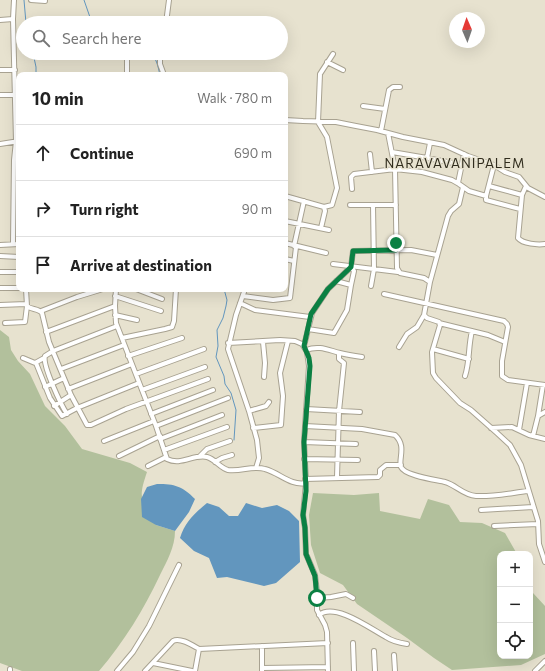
<!DOCTYPE html>
<html lang="en">
<head>
<meta charset="utf-8">
<style>
  body { margin:0; font-family:Commissioner,sans-serif; background:#f6f6f6; color:#222 }
  .controls { position:absolute; right:12px; bottom:12px; display:grid; overflow:hidden; border-radius:8px; box-shadow:0 4px 16px #0002 }
  .controls button { width:36px; height:36px; display:grid; place-items:center; padding:0; border:0; border-bottom:1px solid #e0e0e0; background:#fff; color:#222; font:20px sans-serif }
  .compass { position:absolute; left:449px; top:12px; width:36px; height:36px; border-radius:50%; background:#fff; box-shadow:0 4px 16px #0002; rotate:358deg }
  .stop { position:absolute; width:12px; height:12px; margin:-9px; border:3px solid #0b8043; border-radius:50%; background:#fff }
  .stop.end { background:#0b8043; border-color:#fff; box-shadow:0 1px 4px #0008 }
  .list { margin:0; padding:0; list-style:none }
  h2 { display:flex; justify-content:space-between; align-items:center; height:52px; margin:0; padding:0 16px; font-size:17px }
  h2 small { font-size:13px; font-weight:400; color:#767676 }
  .list li { display:grid; grid-template-columns:26px 1fr auto; gap:12px; align-items:center; box-sizing:border-box; height:56px; padding:0 16px; border-top:1px solid #e0e0e0 }
  .list b { display:block; font-size:15px; white-space:nowrap }
  .list em { font-size:13px; font-style:normal; color:#767676 }
  .icon { flex:none; width:22px; height:22px; fill:none; stroke:currentColor; stroke-width:2; stroke-linecap:round; stroke-linejoin:round }
  .map { position:relative; flex:none; width:545px; height:671px; overflow:hidden }
  .search { position:absolute; background:#fff; box-shadow:0 4px 16px #0002; left:16px; top:16px; width:272px; height:44px; display:flex; align-items:center; gap:10px; box-sizing:border-box; padding:0 14px; border-radius:22px; color:#767676; font-size:15px }
  .panel { position:absolute; background:#fff; box-shadow:0 4px 16px #0002; left:16px; top:72px; width:272px; height:220px; border-radius:8px }
  .map>svg:first-child { display:block }
  .green { fill:#b2c09c }
  .water { fill:#6296be }
  .lines { fill:none; stroke-linecap:round; stroke-linejoin:round }
  .stream { stroke:#6296be; stroke-width:1 }
  .minor-casing { stroke:#a8a291; stroke-width:6 }
  .minor { stroke:#fff; stroke-width:4 }
  .route { stroke:#0b8043; stroke-width:5 }
  .labels { text-anchor:middle; stroke-width:3; stroke-linejoin:round; paint-order:stroke }
  .quarter-label { font-size:13px; letter-spacing:1px; fill:#302c1d; stroke:#e7e2cf }
</style>
</head>
<body>
<div class="map">
<svg width="545" height="671" viewBox="0 0 545 671">
  <rect width="100%" height="100%" fill="#e7e2cf"/>
  <path class="green" d="M0,330L9,337L11,350L18,361L30,374L45,406L65,426L82,449L130,463L147,472C137,501 142,500 156,525L175,531C175,547 167,561 160,575C144,609 124,642 99,671H22L0,663Z
    M313,493L354,495L379,493L380,511L420,519L428,499L449,505L460,522L482,523L505,533L517,554H500V656H530V585L533,593L545,606V654L521,665L452,670L434,658L407,638L357,604L343,585L320,573L311,545L309,515Z"/>
  <path class="water" d="M157,484C175,484 182,486 195,499L189,512L175,531L156,525L142,517L141,499L147,487Z
    M207,503L219,507L229,516H238L246,503L262,508L277,505L289,511L299,521L300,562L276,583L264,586L227,577L217,578L209,558L194,551L180,538C185,522 195,513 207,503Z"/>
  <g class="lines">
    <path class="stream" d="M24,0L26,23
      M84,0L92,23
      M33,53L36,67V75
      M150,53C157,58 158,67 160,75
      M224,289L227,300L226,306L223,318L217,330L218,346L216,357L224,376L225,384L231,393L236,410L234,440"/>
    <defs>
      <path id="minor" d="M31,0L45,1
        M0,20L13,19
        M166,23L169,0
        M127,53V75
        M160,53V64L164,75
        M327,62L343,70
        M0,70H15
        M0,95H19
        M363,106L385,109
        M285,120L303,121L336,122L356,126L377,130L403,137L444,145L468,156L494,165L505,172L519,177L528,188L545,197
        M381,131L389,90L393,87H400
        M388,133L395,169L397,268L400,273L424,278L430,282L424,315L427,318L439,322L440,325L432,352L433,373L436,378L460,403L471,410L497,433L510,445L515,454L521,465L538,521L539,544L545,562
        M430,143L427,158L453,163
        M0,144L19,141
        M392,152L427,158
        M370,154L372,172
        M494,165L486,196V200L520,209
        M458,183L464,154
        M489,186L522,195
        M526,186L522,195L518,238C523,244 538,245 545,244
        M352,189L351,177L354,174L395,169L422,172L452,180L459,184L469,191L486,196
        M285,196L324,207L325,211L321,228
        M350,205H396
        M324,207L332,205L337,188L327,137L318,122L320,74L333,54
        M285,221L329,230
        M285,243L326,253
        M13,244L14,160L16,141L13,19L14,0
        M0,245L19,244
        M294,246L304,201
        M0,256L19,257
        M285,259L294,261
        M333,264L398,272
        M0,272H19
        M336,281L351,285L354,271L351,267
        M430,282L448,216L451,211L459,204L463,187
        M371,286L374,269L373,205
        M0,288H19
        M26,289L27,306C31,310 38,308 42,313L49,342L71,395L87,425H91L126,409L208,379
        M116,289L115,306L116,323L156,426L167,459C181,466 193,454 207,457C215,459 220,468 228,470C241,472 253,465 265,469C280,473 290,486 306,483
        M136,289L162,299
        M245,289L236,315L228,349L249,411L257,440L259,458L256,468
        M384,294L504,321L507,324L508,327L502,361V376L508,380L545,385
        M115,296L161,311
        M243,296L273,300L290,298L296,247
        M240,303L255,310L310,317
        M0,305L26,304
        M41,311L77,297L103,289
        M115,315L137,320
        M5,323L25,322L27,306
        M439,323L488,335L505,342
        M308,329L334,333L347,310L351,285
        M46,332L115,306
        M122,338L165,329L172,327L174,321L176,289
        M263,342L265,363L264,377
        M228,343L280,340L295,341L302,344L307,352L309,366L304,442L306,483L303,515L305,528L306,554L315,575L317,592V610L325,625L327,632L328,671
        M304,346L312,313L328,289L351,267L353,251L411,250L437,255
        M399,347L407,334L417,327L424,315
        M433,349L469,359
        M306,350C319,345 328,350 340,353C348,355 355,356 362,357
        M128,356L182,338
        M23,358L35,363L44,358
        M36,363L50,398L62,416L77,408L139,383
        M61,369L124,345
        M136,374L204,349
        M465,376C470,361 468,347 472,331
        M45,387L64,378
        M68,389L132,364
        M142,390L205,367
        M54,406L71,395
        M306,409L360,412
        M249,411L266,406L269,402
        M67,414C61,405 42,365 45,356L53,351L117,326
        M151,414L213,390
        M538,416L543,385
        M156,426L228,398
        M305,426L362,429L395,435C407,446 398,459 401,467C405,476 437,480 445,482C456,485 463,495 476,496C493,497 511,493 528,491
        M253,428L281,425L283,396L280,373L288,341
        M491,428L512,427L529,435L545,439
        M519,430L527,383
        M533,436L538,416L545,412
        M160,439L222,415
        M104,441L154,421
        M304,442L356,444
        M164,450L227,427
        M119,456L160,436
        M199,457L207,449L230,441
        M304,459L358,460
        M215,462L222,458L232,455
        M148,466L166,457
        M337,477L339,411L344,363L339,359V353
        M305,479L378,477L380,475V470L386,465H401
        M481,510L533,507
        M494,526L538,524
        M317,598L331,597L346,594L353,598
        M319,615C335,602 371,629 386,637C392,641 400,643 407,644
        M353,643L354,671
        M262,646V671
        M374,651L375,671
        M394,655L395,671
        M153,663L192,671
        M262,668L328,667
        M10,671V669
        M117,671L133,652L149,626L179,565
        M145,671L173,641C180,637 192,645 199,649L328,643
        M195,671L199,649
        M535,671L545,661"/>
    </defs>
    <use href="#minor" class="minor-casing"/>
    <use href="#minor" class="minor"/>
  </g>
  <g class="lines">
    <path class="route" d="M317,598L315,576L306,554L305,528L303,515L306,491L304,442L310,366L309,358L304,346L311,314L328,289L351,267L353,251L396,250V243"/>
  </g>
  <g class="labels">
    <g class="quarter-label">
      <text x="455" y="168">NARAVAVANIPALEM</text>
    </g>
  </g>
</svg>
<div class="controls">
<button>+</button>
<button>−</button>
<button><svg class="icon" aria-label="locate" viewBox="0 0 24 24"><circle cx="12" cy="12" r="6"/><path d="M12 2v4M12 18v4M2 12h4M18 12h4"/></svg></button>
</div>
<svg class="compass" viewBox="-18 -18 36 36"><path d="M0-13l5 13h-10z" fill="#e53935"/><path d="M0 13l5-13h-10z" fill="#767676"/></svg>
<div class="stop" style="left:317px;top:598px"></div>
<div class="stop end" style="left:396px;top:243px"></div>
<div class="search"><svg class="icon" aria-label="search" viewBox="0 0 24 24"><circle cx="10" cy="10" r="6"/><path d="M15 15l6 6"/></svg>Search here</div>
<section class="panel">
<h2>10 min<small>Walk · 780 m</small></h2>
<ul class="list">
<li><svg class="icon" aria-label="ahead" viewBox="0 0 24 24"><path d="M12 20V5M6 11l6-6 6 6"/></svg><div><b>Continue</b></div><em>690 m</em></li>
<li><svg class="icon" aria-label="right" viewBox="0 0 24 24"><path d="M7 20v-9h11M14 6l5 5-5 5"/></svg><div><b>Turn right</b></div><em>90 m</em></li>
<li><svg class="icon" aria-label="arrive" viewBox="0 0 24 24"><path d="M6 21V4h12l-3 4 3 4H6"/></svg><div><b>Arrive at destination</b></div></li>
</ul>
</section>
</div>
</body>
</html>
